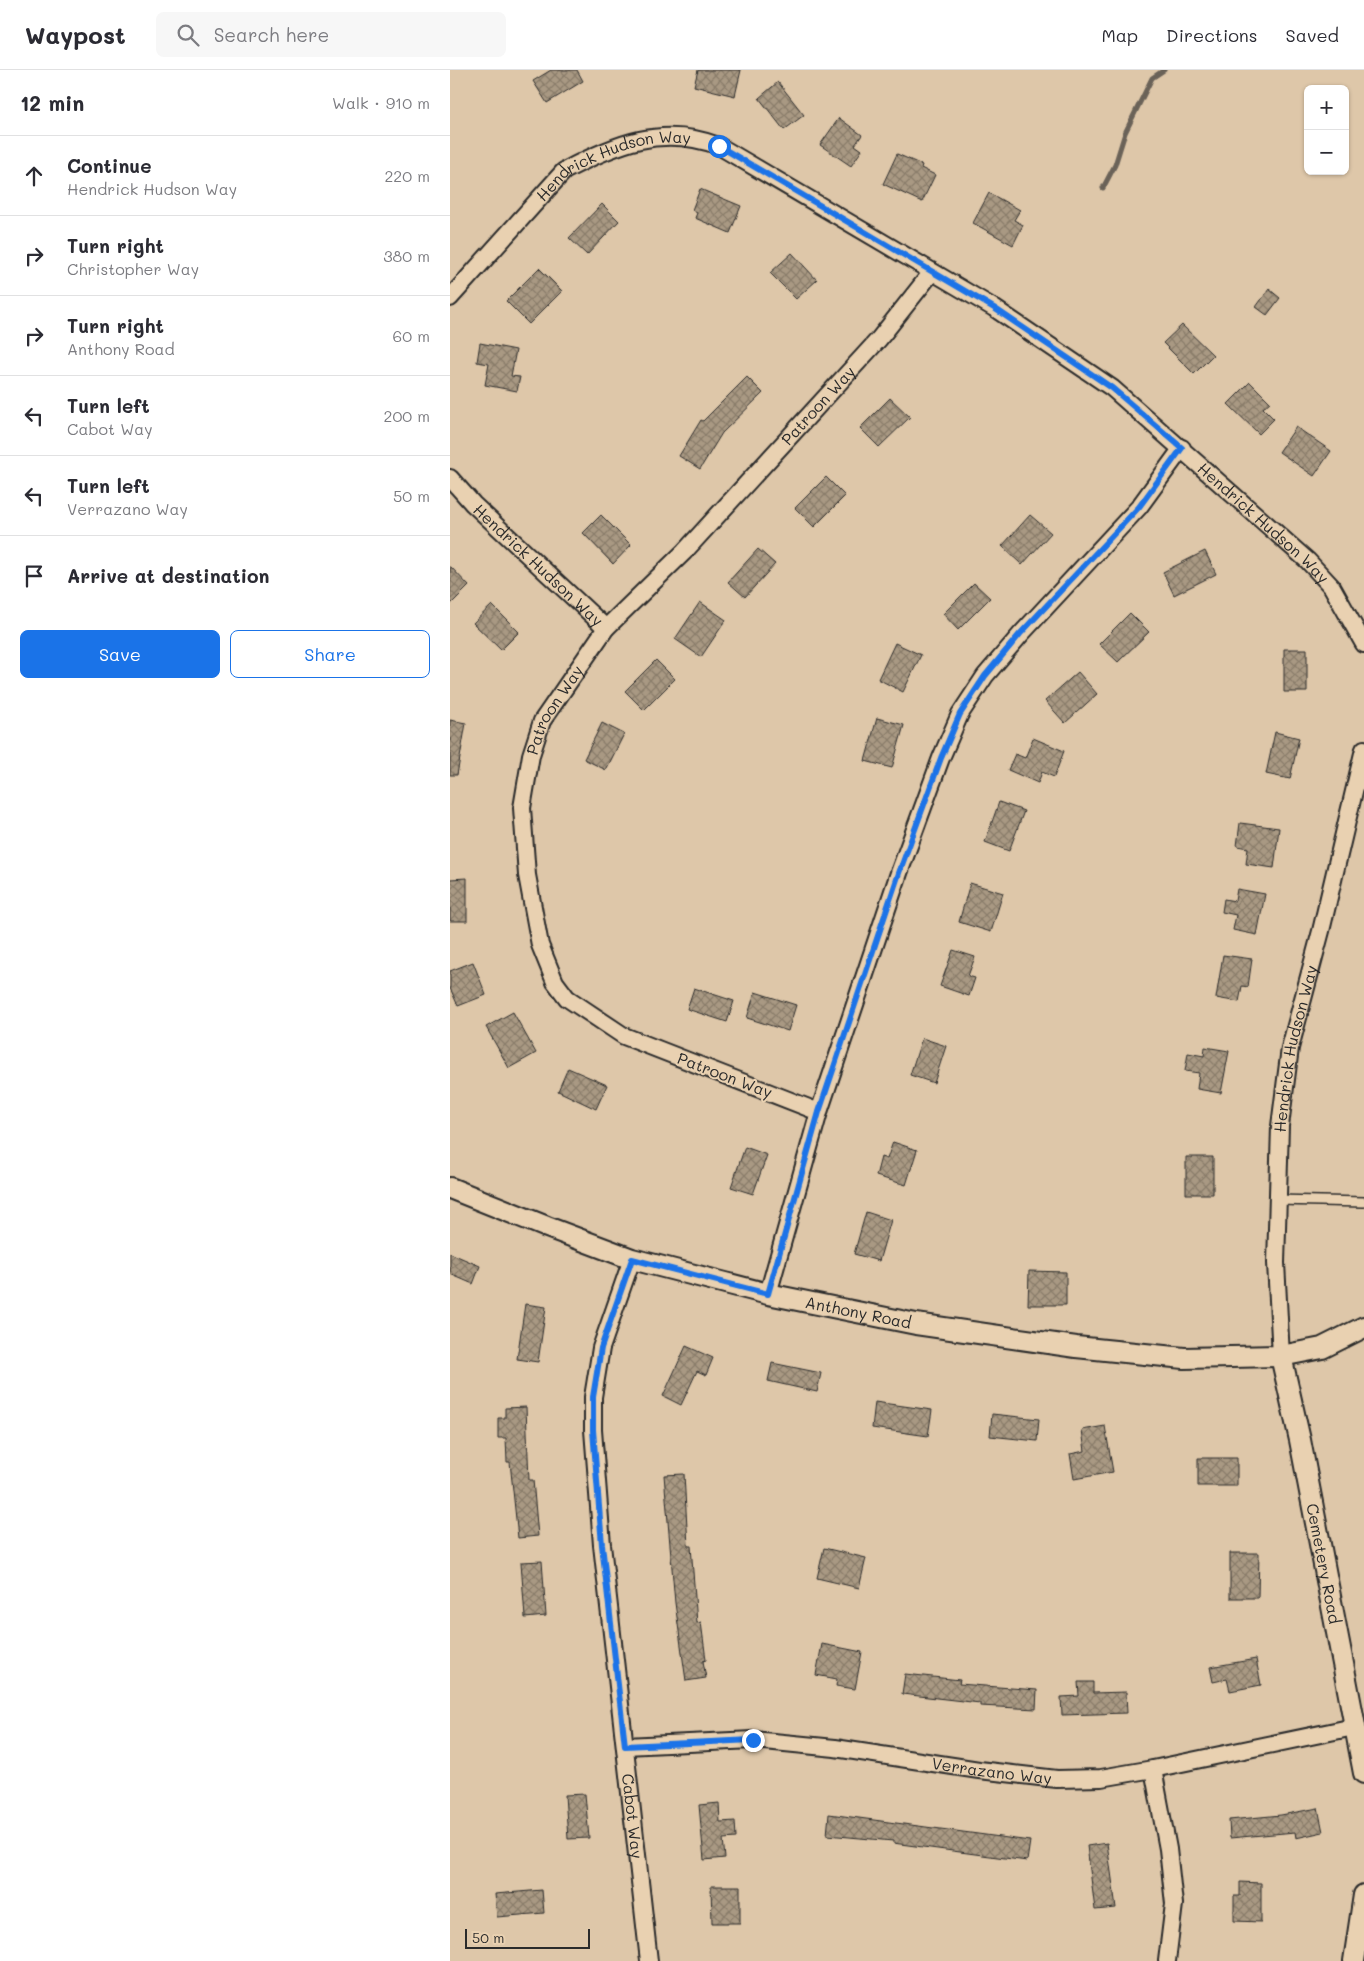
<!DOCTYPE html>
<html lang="en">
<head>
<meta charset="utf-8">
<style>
  body { margin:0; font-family:Mali,sans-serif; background:#f7f7f7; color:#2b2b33 }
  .controls { position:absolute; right:15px; top:15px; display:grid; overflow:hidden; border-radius:8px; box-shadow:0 1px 4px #0004 }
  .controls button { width:45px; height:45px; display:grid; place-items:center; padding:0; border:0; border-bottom:1px solid #e1e1e2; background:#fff; color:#2b2b33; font:25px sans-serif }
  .scale { position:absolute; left:15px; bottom:12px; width:125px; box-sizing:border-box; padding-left:5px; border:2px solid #2b2b2b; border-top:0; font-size:14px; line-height:18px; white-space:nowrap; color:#2b2b2b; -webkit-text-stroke:4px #e9d1b1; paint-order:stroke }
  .stop { position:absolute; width:15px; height:15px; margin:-11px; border:4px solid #1a73e8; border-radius:50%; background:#fff }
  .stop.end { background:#1a73e8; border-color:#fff; box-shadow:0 1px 5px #0008 }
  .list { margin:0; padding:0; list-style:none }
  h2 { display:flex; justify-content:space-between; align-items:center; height:65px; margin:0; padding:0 20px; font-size:21px }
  h2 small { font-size:16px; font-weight:400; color:#7c7c81 }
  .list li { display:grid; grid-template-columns:32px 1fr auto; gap:15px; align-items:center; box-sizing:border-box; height:80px; padding:0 20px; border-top:1px solid #e1e1e2 }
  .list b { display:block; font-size:19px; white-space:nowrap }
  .list p { margin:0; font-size:16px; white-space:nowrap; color:#7c7c81 }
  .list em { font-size:16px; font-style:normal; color:#7c7c81 }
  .actions { display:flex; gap:10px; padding:15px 20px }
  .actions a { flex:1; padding:11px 0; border:1px solid #1a73e8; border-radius:8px; text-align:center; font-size:18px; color:#1a73e8 }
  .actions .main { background:#1a73e8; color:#fff }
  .icon { flex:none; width:28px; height:28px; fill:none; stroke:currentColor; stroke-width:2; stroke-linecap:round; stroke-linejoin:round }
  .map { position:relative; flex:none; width:914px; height:1891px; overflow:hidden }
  header { display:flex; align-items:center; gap:30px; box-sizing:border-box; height:70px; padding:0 25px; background:#fff; border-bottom:1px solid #e1e1e2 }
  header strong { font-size:24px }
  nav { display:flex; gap:28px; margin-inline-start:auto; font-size:18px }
  .search { width:350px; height:45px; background:#f7f7f7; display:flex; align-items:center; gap:12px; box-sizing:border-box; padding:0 18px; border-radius:8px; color:#7c7c81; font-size:19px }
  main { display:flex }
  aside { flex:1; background:#fff }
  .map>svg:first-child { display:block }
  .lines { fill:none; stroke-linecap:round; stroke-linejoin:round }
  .stream { stroke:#6a6258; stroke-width:5 }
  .building { fill:url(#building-cross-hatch); stroke:#2b2b2b }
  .service-casing { stroke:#2b2b2b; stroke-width:12 }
  .minor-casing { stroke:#2b2b2b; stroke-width:20 }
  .tertiary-casing { stroke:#2b2b2b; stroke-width:24 }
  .service { stroke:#e9d1b1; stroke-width:9 }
  .minor { stroke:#e9d1b1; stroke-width:16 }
  .tertiary { stroke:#e9d1b1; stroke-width:20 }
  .route { stroke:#1a73e8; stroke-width:6 }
  .labels { text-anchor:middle; stroke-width:4; stroke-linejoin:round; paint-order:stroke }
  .street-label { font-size:16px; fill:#2b2b2b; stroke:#e9d1b1 }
</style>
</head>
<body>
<header>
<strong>Waypost</strong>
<div class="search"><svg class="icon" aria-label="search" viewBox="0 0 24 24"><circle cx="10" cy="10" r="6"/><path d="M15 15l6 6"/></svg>Search here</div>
<nav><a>Map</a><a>Directions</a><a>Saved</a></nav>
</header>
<main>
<aside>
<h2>12 min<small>Walk · 910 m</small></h2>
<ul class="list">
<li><svg class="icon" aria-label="ahead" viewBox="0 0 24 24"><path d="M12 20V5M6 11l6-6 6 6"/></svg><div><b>Continue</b><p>Hendrick Hudson Way</p></div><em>220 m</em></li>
<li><svg class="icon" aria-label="right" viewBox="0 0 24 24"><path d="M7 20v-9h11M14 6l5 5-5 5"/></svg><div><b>Turn right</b><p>Christopher Way</p></div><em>380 m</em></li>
<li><svg class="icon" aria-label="right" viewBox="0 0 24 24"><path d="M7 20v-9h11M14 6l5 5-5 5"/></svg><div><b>Turn right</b><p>Anthony Road</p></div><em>60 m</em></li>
<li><svg class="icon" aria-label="left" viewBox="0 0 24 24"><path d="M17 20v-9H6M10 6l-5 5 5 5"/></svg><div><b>Turn left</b><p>Cabot Way</p></div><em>200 m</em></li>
<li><svg class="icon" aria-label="left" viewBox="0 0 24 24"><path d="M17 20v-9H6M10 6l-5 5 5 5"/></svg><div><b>Turn left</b><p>Verrazano Way</p></div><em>50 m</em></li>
<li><svg class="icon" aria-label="arrive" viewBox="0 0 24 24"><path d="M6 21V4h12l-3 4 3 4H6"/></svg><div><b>Arrive at destination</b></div></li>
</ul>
<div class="actions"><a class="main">Save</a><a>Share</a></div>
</aside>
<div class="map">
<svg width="914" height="1891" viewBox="0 0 914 1891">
  <defs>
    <pattern id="building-cross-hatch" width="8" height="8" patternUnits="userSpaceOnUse" patternTransform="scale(1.25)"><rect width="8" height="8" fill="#a99983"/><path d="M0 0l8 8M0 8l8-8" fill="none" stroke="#8a7d6b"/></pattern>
  </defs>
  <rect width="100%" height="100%" fill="#dec7a9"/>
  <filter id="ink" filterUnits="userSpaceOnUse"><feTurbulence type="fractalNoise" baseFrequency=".02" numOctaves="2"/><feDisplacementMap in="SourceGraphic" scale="10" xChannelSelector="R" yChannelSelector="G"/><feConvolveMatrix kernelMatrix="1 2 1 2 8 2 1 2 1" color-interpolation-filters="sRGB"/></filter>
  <g filter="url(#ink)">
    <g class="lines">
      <path class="stream" d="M653,118L665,95L675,63L702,8L714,0"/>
    </g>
    <path class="building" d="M101,0H127L133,11L97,33L83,11Z
      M248,0H291L285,26L244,16Z
      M328,12L354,45L334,60L309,28Z
      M389,48L412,65L405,75L412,80L401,96L370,75Z
      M447,84L472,95L471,98L485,105L472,132L433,114Z
      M250,119L291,136L280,163L245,148L247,143L242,140Z
      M539,123L570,140L564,150L573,155L563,175L523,153Z
      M152,134L169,151L137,185L119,168Z
      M342,183L367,210L346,229L320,203Z
      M89,198L112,221L79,254L56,231Z
      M819,219L830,228L817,245L806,237Z
      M732,255L763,285L744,304L713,273Z
      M30,273L66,280L61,306L70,307L67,321L35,315L39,294L27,292Z
      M297,307L313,323L272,363L250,399L229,386L251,350L253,351Z
      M800,312L820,332L813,338L824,349L809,364L778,334Z
      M440,328L460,347L429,377L410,358Z
      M846,357L881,381L864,406L829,382Z
      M376,407L395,426L364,457L345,438Z
      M151,445L181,475L163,494L133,463Z
      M580,445L601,463L572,495L552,476Z
      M308,479L325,494L295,527L278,512Z
      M755,481L766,504L724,525L713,502Z
      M0,496L19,516L0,535Z
      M524,513L540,528L508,560L493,544Z
      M250,532L276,550L251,587L225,569Z
      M42,535L69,562L51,580L23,553Z
      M680,543L699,562L668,592L649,574Z
      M445,573L471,585L453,622L428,609Z
      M834,579H857V622H834Z
      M206,590L225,609L194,640L175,621Z
      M628,602L647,624L615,653L595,631Z
      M427,648L454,655L442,698L415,691Z
      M0,650L16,653L7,705H0Z
      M152,653L174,664L156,700L134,689Z
      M825,662L849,668L840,709L816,704Z
      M583,668L614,681L604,707L592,702L588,713L558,700L565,684L575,688Z
      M549,732L574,741L559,781L535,772Z
      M790,753L829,758L824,798L796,794L798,778L787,776Z
      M17,808V851H0V809Z
      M520,813L553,823L541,862L509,852Z
      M787,819L815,824L807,865L783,860L786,845L772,842L774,829L785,831Z
      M503,880L525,887L518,906L525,908L519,926L490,916Z
      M773,885L802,889L798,917L792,916L789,932L766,928Z
      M23,892L36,925L8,936L0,918V901Z
      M244,918L284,931L277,952L237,939Z
      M305,922L346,935L338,961L297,948Z
      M63,942L86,983L59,998L36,957Z
      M472,968L496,976L484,1013L460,1005Z
      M755,977L779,981L771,1023L747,1019L749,1003L735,1001L738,983L754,986Z
      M118,998L157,1015L146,1039L108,1021Z
      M443,1072L467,1080L456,1115L426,1106L431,1087L437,1089Z
      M295,1077L317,1085L303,1124L281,1117Z
      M736,1087H763V1124H736Z
      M416,1142L441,1150L429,1191L404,1184Z
      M0,1183L30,1196L23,1214L0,1204Z
      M579,1201L616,1202V1235H578Z
      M75,1234L96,1237L88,1292L67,1289Z
      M236,1276L263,1288L256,1305L247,1301L231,1335L213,1326Z
      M322,1293L371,1303L367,1322L318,1311Z
      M425,1332L482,1340L478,1366L422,1358Z
      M76,1337L79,1410H83L88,1466L68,1468L60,1392H57L56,1368H48V1348H55V1338Z
      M542,1344L589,1349L587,1371L540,1366Z
      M655,1356L663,1402L624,1409L620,1384L635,1381L632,1360Z
      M748,1388H787V1416H748Z
      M234,1404L238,1476H241L247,1553L251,1552L256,1590L253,1591L256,1608L236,1611L225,1533L214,1405Z
      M374,1478L416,1488L409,1518L367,1508Z
      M780,1483H809L808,1528H780Z
      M92,1491L96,1546L75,1548L71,1492Z
      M372,1574L412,1582L405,1619L386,1616L387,1609L366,1605Z
      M806,1589L811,1615L780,1621L777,1609L763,1612L760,1597Z
      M455,1604L510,1610L509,1614L587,1620L586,1639L530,1636V1633L452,1624Z
      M628,1612H643V1623L676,1622L677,1643L612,1645L611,1627L629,1626Z
      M135,1724L139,1768L118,1769L115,1725Z
      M269,1733L270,1752L285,1751L286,1768L273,1769L275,1788L254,1790L249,1735Z
      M868,1738L873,1762L846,1768L845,1762L780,1768L779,1750L831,1745Z
      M379,1744L580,1771L577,1791L443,1773V1771L377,1765Z
      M657,1773L666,1838L645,1840L637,1776Z
      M790,1812L811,1813V1852L784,1851V1826H790Z
      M261,1816H290V1853H262Z
      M92,1820L94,1843L47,1847L45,1824Z"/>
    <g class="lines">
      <defs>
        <path id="service" d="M827,1130L914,1132"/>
        <g id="minor">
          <path id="s1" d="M0,228L114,101C165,74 212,54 269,76L544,238L662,318L858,491L882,517L914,574"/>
          <path id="s2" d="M0,408L23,434L156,558"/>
          <path id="s3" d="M369,1042L174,966L117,928L105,912L90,875L77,805L72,738L81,685L92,651L156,558L234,482L429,269L482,202"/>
          <path id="s4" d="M182,1189L151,1278L143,1327V1360L152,1475L199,1891"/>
          <path d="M318,1224L369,1042L449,803L491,688L510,644L535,606L571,564L689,437L732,378"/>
          <path id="s5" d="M831,1286L826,1193L830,1056L840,978L871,861L914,679"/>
          <path id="s6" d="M175,1676L303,1670L385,1678L529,1700L607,1709L651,1708L703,1699L904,1657"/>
          <path d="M703,1699L718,1779L724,1834L717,1891"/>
        </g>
        <g id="tertiary">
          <path id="s7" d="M0,1118L97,1157L182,1189L318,1224L466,1254L626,1277L734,1288L831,1286L872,1278L914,1257"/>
          <path id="s8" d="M831,1286L850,1370L914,1703"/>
          <path d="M904,1891L914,1825"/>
        </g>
      </defs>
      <use href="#service" class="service-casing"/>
      <use href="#minor" class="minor-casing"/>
      <use href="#tertiary" class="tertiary-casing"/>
      <use href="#service" class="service"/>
      <use href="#minor" class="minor"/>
      <use href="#tertiary" class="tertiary"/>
    </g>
  </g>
  <g class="lines" filter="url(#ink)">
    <path class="route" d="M269,76L544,238L662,318L732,378L689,437L570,564L535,606L510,644L491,688L449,803L369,1042L318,1224L182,1189L151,1278L143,1327V1360L152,1475L175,1676L303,1670"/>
  </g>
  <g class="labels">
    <g class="street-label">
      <text dy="6" stroke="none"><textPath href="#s1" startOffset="219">Hendrick Hudson Way</textPath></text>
      <text dy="6" stroke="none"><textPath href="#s3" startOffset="986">Patroon Way</textPath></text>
      <text dy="6" stroke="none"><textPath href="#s1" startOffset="998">Hendrick Hudson Way</textPath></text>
      <text dy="6" stroke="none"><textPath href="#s2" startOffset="124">Hendrick Hudson Way</textPath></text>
      <text dy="6" stroke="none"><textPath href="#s3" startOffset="581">Patroon Way</textPath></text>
      <text dy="6" stroke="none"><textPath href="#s5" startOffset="309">Hendrick Hudson Way</textPath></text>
      <text transform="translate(275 1005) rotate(21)" y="6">Patroon Way</text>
      <text dy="6" stroke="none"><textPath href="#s7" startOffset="428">Anthony Road</textPath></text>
      <text dy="6" stroke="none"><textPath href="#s8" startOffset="212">Cemetery Road</textPath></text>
      <text dy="6" stroke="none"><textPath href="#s6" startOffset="369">Verrazano Way</textPath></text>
      <text dy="6" stroke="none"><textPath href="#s4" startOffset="565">Cabot Way</textPath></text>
    </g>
  </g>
</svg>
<div class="controls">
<button>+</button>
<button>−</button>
</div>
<div class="scale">50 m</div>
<div class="stop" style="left:269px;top:76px"></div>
<div class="stop end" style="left:303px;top:1670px"></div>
</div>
</main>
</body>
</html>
